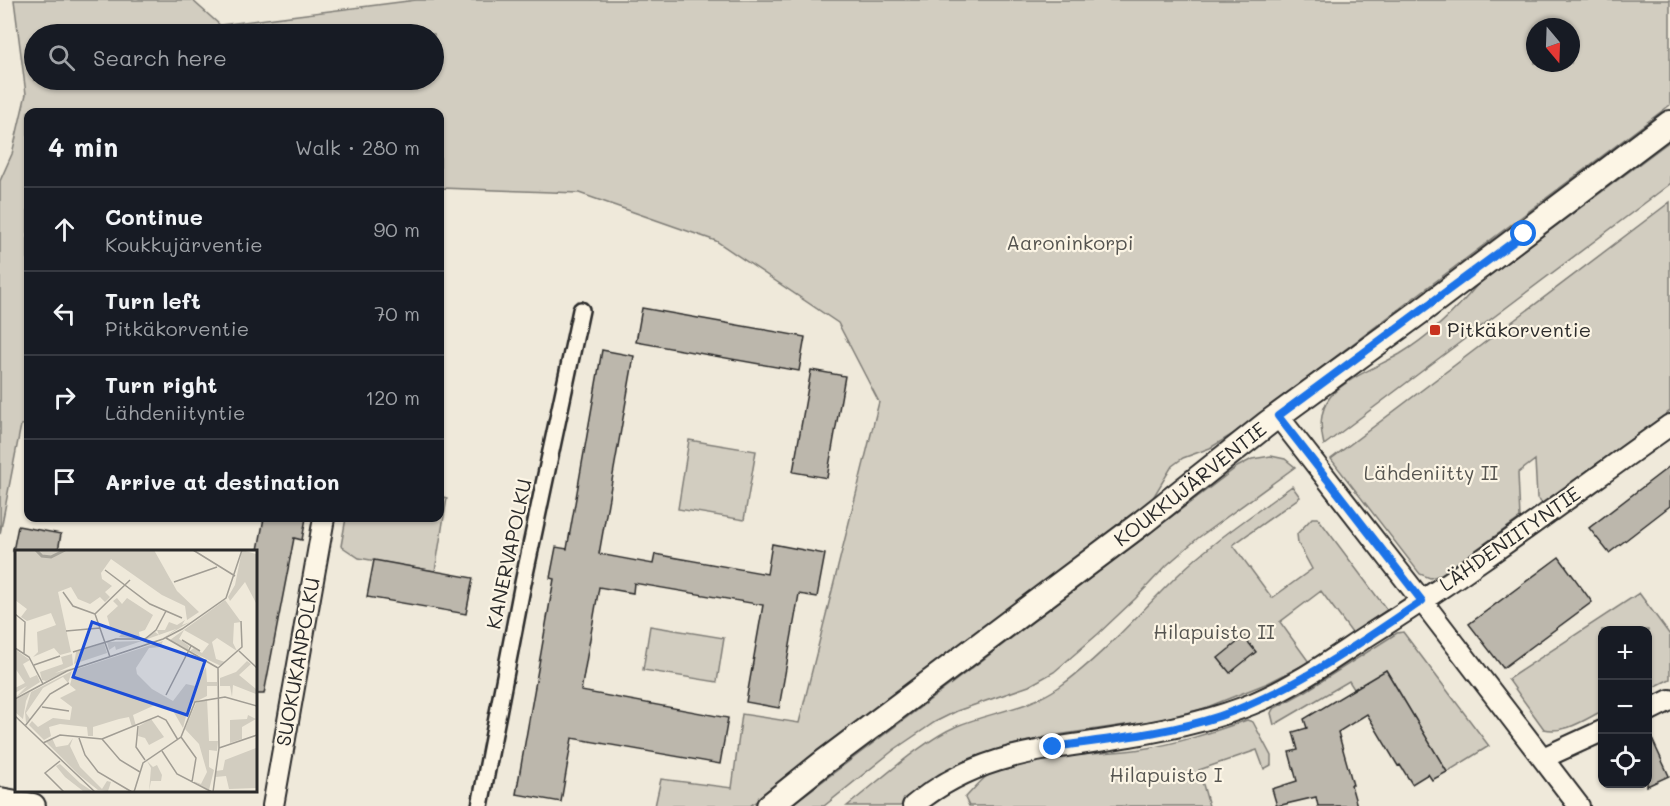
<!DOCTYPE html>
<html lang="en">
<head>
<meta charset="utf-8">
<style>
  body { margin:0; font-family:Mali,sans-serif; background:#20242c; color:#f1f3f6 }
  .controls { position:absolute; right:18px; bottom:18px; display:grid; overflow:hidden; border-radius:12px; box-shadow:0 2px 4px #0004 }
  .controls button { width:54px; height:54px; display:grid; place-items:center; padding:0; border:0; border-bottom:2px solid #363941; background:#171b24; color:#f1f3f6; font:30px sans-serif }
  .compass { position:absolute; left:1526px; top:18px; width:54px; height:54px; border-radius:50%; background:#171b24; box-shadow:0 2px 4px #0004; rotate:161deg }
  .stop { position:absolute; width:18px; height:18px; margin:-14px; border:4px solid #1a73e8; border-radius:50%; background:#fff }
  .stop.end { background:#1a73e8; border-color:#fff; box-shadow:0 2px 6px #0008 }
  .list { margin:0; padding:0; list-style:none }
  h2 { display:flex; justify-content:space-between; align-items:center; height:78px; margin:0; padding:0 24px; font-size:26px }
  h2 small { font-size:20px; font-weight:400; color:#9ea1a6 }
  .list li { display:grid; grid-template-columns:39px 1fr auto; gap:18px; align-items:center; box-sizing:border-box; height:84px; padding:0 24px; border-top:2px solid #363941 }
  .list b { display:block; font-size:22px; white-space:nowrap }
  .list p { margin:0; font-size:20px; white-space:nowrap; color:#9ea1a6 }
  .list em { font-size:20px; font-style:normal; color:#9ea1a6 }
  .icon { flex:none; width:33px; height:33px; fill:none; stroke:currentColor; stroke-width:2; stroke-linecap:round; stroke-linejoin:round }
  .map { position:relative; flex:none; width:1670px; height:806px; overflow:hidden }
  .search { position:absolute; background:#171b24; box-shadow:0 2px 4px #0004; left:24px; top:24px; width:420px; height:66px; display:flex; align-items:center; gap:15px; box-sizing:border-box; padding:0 21px; border-radius:33px; color:#9ea1a6; font-size:22px }
  .panel { position:absolute; background:#171b24; box-shadow:0 2px 4px #0004; left:24px; top:108px; width:420px; height:414px; border-radius:12px }
  .map>svg:first-child { display:block }
  .green { fill:#d2cdc0; stroke:#7e7c76; stroke-width:1.5; fill-rule:evenodd }
  .building { fill:#bcb7ac; stroke:#2b2b2b; stroke-width:1.5 }
  .lines { fill:none; stroke-linecap:round; stroke-linejoin:round }
  .pedestrian-casing { stroke:#2b2b2b; stroke-width:20 }
  .minor-casing { stroke:#2b2b2b; stroke-width:24 }
  .tertiary-casing { stroke:#2b2b2b; stroke-width:28 }
  .pedestrian { stroke:#fcf5e5; stroke-width:15 }
  .minor { stroke:#fcf5e5; stroke-width:20 }
  .tertiary { stroke:#fcf5e5; stroke-width:24 }
  .route { stroke:#1a73e8; stroke-width:8 }
  .poi-dot { fill:#c8321e; stroke:#fcf5e5; stroke-width:2 }
  .labels { text-anchor:middle; stroke-width:4.5; stroke-linejoin:round; paint-order:stroke }
  .park-label { font-size:20px; fill:#555450; stroke:#fcf5e5 }
  .poi-label { font-size:20px; fill:#2b2b2b; stroke:#fcf5e5; text-anchor:start }
  .street-label { font-size:20px; fill:#2b2b2b; stroke:#fcf5e5 }
  .inset-river { fill:none; stroke:#a6a399; stroke-width:3 }
  .inset-road { fill:none; stroke:#a19d94; stroke-width:1.5 }
  .view { fill:#1d4ed8; fill-opacity:0.15; stroke:#1d4ed8; stroke-width:3 }
  .inset-edge { fill:none; stroke:#2b2b2b; stroke-width:3 }
</style>
</head>
<body>
<div class="map">
<svg width="1670" height="806" viewBox="0 0 1670 806">
  <rect width="100%" height="100%" fill="#efe9da"/>
  <filter id="ink" filterUnits="userSpaceOnUse"><feTurbulence type="fractalNoise" baseFrequency=".0167" numOctaves="2"/><feDisplacementMap in="SourceGraphic" scale="12" xChannelSelector="R" yChannelSelector="G"/><feConvolveMatrix kernelMatrix="1 2 1 2 8 2 1 2 1" color-interpolation-filters="sRGB"/></filter>
  <g filter="url(#ink)">
    <path class="green" d="M14,0H192L220,25L416,0H1670V105L1233,434L1210,448L1183,458L1172,466L1151,501L750,806H655L661,779L732,788L742,714L799,723L879,402L838,323L716,241L579,193L440,188V112H28V424L21,425L0,534V181L12,154L26,94ZM1535,27H1571V63H1535ZM34,34H434V80H34Z
      M1670,141V184L1324,445C1320,428 1319,412 1330,397C1344,379 1381,365 1400,354C1431,335 1455,312 1478,284Z
      M1670,202V411L1542,503L1537,498L1535,460L1518,473L1520,518L1441,575L1430,578L1420,574L1331,459Z
      M689,440L756,451L744,520L678,509Z
      M1271,456L1285,459L1295,467L1198,538L1167,565L1135,599L1098,634L1054,672L1029,686L957,711L935,722L895,749L824,806H790L1237,467L1252,459Z
      M1292,486L1300,497L1233,545L1272,598L1312,569L1298,543L1297,534L1312,518H1318L1387,610L1352,633L1321,591L1280,622L1309,662L1268,683L1205,708L1159,720L1050,736L1007,746L978,756L951,770L900,806H847C878,782 922,741 957,726C991,712 1028,709 1059,687C1104,655 1138,614 1178,575C1213,541 1253,515 1292,486Z
      M440,496L447,498L435,571L359,558L341,546L346,518H440Z
      M1639,593L1670,635V679L1648,690V630H1602V711C1584,720 1565,734 1544,729L1508,679Z
      M650,626L724,638L717,682L643,670Z
      M1403,632L1489,746L1447,772L1386,670L1354,689L1349,681L1274,725L1271,713L1273,709L1306,691L1397,633Z
      M1247,720L1253,722L1271,756V765L1264,769L1257,750L1199,770L1209,806H969L965,798C972,791 980,781 988,775C1022,755 1101,755 1141,749C1177,744 1213,732 1247,720Z"/>
    <path class="building" d="M642,308L805,337L799,371L636,342Z
      M602,350L634,356L599,554L653,564L655,554L767,574L772,544L825,554L817,597L799,594L779,708L746,702L763,605L634,583L633,593L599,587L581,691L728,718L720,764L572,738L561,802L516,794L554,579L550,578L556,547L567,549Z
      M811,370L845,376L827,478L793,472Z
      M1670,466V506L1609,553L1589,528Z
      M264,518H306L302,540L294,538L264,694H255V566Z
      M18,526L61,534L58,551H13Z
      M1559,557L1592,602L1503,668L1469,624Z
      M374,560L473,578L466,614L367,597Z
      M1244,637L1256,652L1230,673L1218,658Z
      M1386,670L1447,772L1432,780L1428,774L1412,784L1400,765L1398,766L1367,714L1338,732L1353,785H1351L1357,806H1318L1316,797L1277,806L1272,789L1297,781L1289,752L1298,750L1293,732L1307,728L1304,719Z
      M1647,728L1669,776L1647,786Z"/>
    <g class="lines">
      <defs>
        <path id="pedestrian" d="M480,806L523,583L581,310"/>
        <path id="minor" d="M1278,416L1422,601L1579,806
          M1648,711L1670,700
          M1543,758L1602,731
          M273,806L324,518
          M913,806C979,751 1050,750 1130,736C1172,729 1213,720 1252,704C1294,687 1332,659 1369,635C1473,570 1570,496 1670,425"/>
        <g id="tertiary">
          <path d="M0,800L33,806"/>
          <path id="s1" d="M769,806L824,762L1143,522L1268,423L1421,311L1670,123"/>
        </g>
      </defs>
      <use href="#pedestrian" class="pedestrian-casing"/>
      <use href="#minor" class="minor-casing"/>
      <use href="#tertiary" class="tertiary-casing"/>
      <use href="#pedestrian" class="pedestrian"/>
      <use href="#minor" class="minor"/>
      <use href="#tertiary" class="tertiary"/>
    </g>
  </g>
  <g class="lines" filter="url(#ink)">
    <path class="route" d="M1053,747C1109,739 1166,734 1220,716C1292,691 1360,643 1422,601L1278,416L1524,234"/>
  </g>
  <rect class="poi-dot" x="1429" y="324" width="12" height="12" rx="3"/>
  <g class="labels">
    <g class="park-label">
      <text x="1070" y="250">Aaroninkorpi</text>
      <text x="1431" y="480">Lähdeniitty II</text>
      <text x="1214" y="639">Hilapuisto II</text>
      <text x="1166" y="782">Hilapuisto I</text>
    </g>
    <g class="poi-label">
      <text x="1447" y="337">Pitkäkorventie</text>
    </g>
    <g class="street-label">
      <text dy="7" stroke="none"><textPath href="#s1" startOffset="530">KOUKKUJÄRVENTIE</textPath></text>
      <text transform="translate(1510 539) rotate(-35)" y="7">LÄHDENIITYNTIE</text>
      <text transform="translate(509 554) rotate(-78)" y="7">KANERVAPOLKU</text>
      <text transform="translate(298 662) rotate(-80)" y="7">SUOKUKANPOLKU</text>
    </g>
  </g>
  <g transform="translate(15 550)">
    <rect width="242" height="242" fill="#efe9da"/>
    <path d="M0,0H139L162,41L184,62L172,70L170,56L147,45L96,9L86,23L87,29L97,36L90,42L95,47L90,52L85,47L75,54L63,49L56,37L43,42L56,102L45,105L39,98L18,107L23,102L22,82L41,75L36,63L12,71L6,67L12,59L0,50ZM227,0L241,4V53L230,32L215,51L213,47L220,35ZM102,48L107,54L112,48L138,65L130,80L124,82L125,89L104,87L109,81L95,77L92,66L103,56L98,51ZM210,50L226,72L219,73L218,93L222,101L202,88L197,92L201,109L210,112L206,116L175,101L179,98L187,103L194,94L169,80L164,89L174,96L173,100L155,90ZM170,70L167,75L175,72L148,88L161,79L95,102L101,100L100,96L94,100L92,92L125,91L140,82L144,85L142,80H150L154,72L162,75ZM148,91L145,97L134,98L121,118L122,124L137,139L158,151L171,134L180,136L191,117L192,132H202V136H192V146L174,155L168,178L157,159L140,155L118,165L121,176L117,177L114,167L104,169L78,177V186H73L72,177L45,174L34,177L36,186L29,190L14,175L17,171L23,177L38,168L55,170L57,157L45,148L61,140L55,135L59,120ZM89,93L92,103L59,114L61,102ZM1,100L15,110L8,114L15,128L22,125L25,132L0,148L12,136L0,143V138L10,133L0,118ZM57,104L58,115L40,123L57,118L31,131L27,130L25,122L48,114L46,107ZM232,111L236,114L224,125L241,139V144L218,135L217,147L215,136H205V128L221,122ZM57,121L53,133L48,127L28,138L11,163L15,169L11,173L10,162L16,142ZM15,142L11,151L8,169L0,162V150ZM192,149L194,191H203L202,201L194,200V217L199,220L194,240L178,231L186,234L192,222L184,194L170,179L181,153ZM233,165L241,169L227,177V189L215,193V170L232,169ZM136,169L149,187L134,195L130,188L123,186L124,176ZM37,188L41,197L53,195L58,188L55,196L65,217L87,239L92,231L96,232L93,241L83,240L64,225L31,192ZM241,198V238L214,239L211,226L200,227L201,221L208,220L210,210ZM132,211L138,217L142,215L147,225L146,231H136L134,241L136,218ZM45,214L65,233L77,241H68L50,227L41,216Z" fill="#d2cdc0"/>
    <path class="inset-river" d="M21,0L27,6L36,7L50,0"/>
    <path class="inset-road" d="M178,0L220,26M90,20L135,54L167,68M159,32L202,17M48,42L58,56L80,64M0,64L10,72L9,103M51,81L85,78M151,88L203,118M167,90L185,101M0,98L14,107L28,134M224,101L242,118M58,102L101,89H130L141,80L151,61M95,107L80,64L115,30M19,115L45,106M203,118L227,97L226,71M151,145L176,96M0,149L52,121L148,89L167,79L211,48L227,0M27,157L54,161M0,166L80,242M10,176L35,144L54,133M123,176L121,197L130,210M166,187L181,208L177,232M64,188L70,205L83,222L117,242M87,189L143,166L151,170L163,190M28,193L45,185L87,189L105,210L125,222M204,198L242,185M147,201L162,224L197,242M45,211L30,223L49,242M119,242L128,213L166,187L180,152L210,147L242,156M198,242L204,198L203,118"/>
    <path class="view" d="M77,72L190,111L172,165L58,127Z"/>
    <rect width="242" height="242" class="inset-edge"/>
  </g>
</svg>
<div class="controls">
<button>+</button>
<button>−</button>
<button><svg class="icon" aria-label="locate" viewBox="0 0 24 24"><circle cx="12" cy="12" r="6"/><path d="M12 2v4M12 18v4M2 12h4M18 12h4"/></svg></button>
</div>
<svg class="compass" viewBox="-18 -18 36 36"><path d="M0-13l5 13h-10z" fill="#e53935"/><path d="M0 13l5-13h-10z" fill="#9ea1a6"/></svg>
<div class="stop" style="left:1524px;top:234px"></div>
<div class="stop end" style="left:1053px;top:747px"></div>
<div class="search"><svg class="icon" aria-label="search" viewBox="0 0 24 24"><circle cx="10" cy="10" r="6"/><path d="M15 15l6 6"/></svg>Search here</div>
<section class="panel">
<h2>4 min<small>Walk · 280 m</small></h2>
<ul class="list">
<li><svg class="icon" aria-label="ahead" viewBox="0 0 24 24"><path d="M12 20V5M6 11l6-6 6 6"/></svg><div><b>Continue</b><p>Koukkujärventie</p></div><em>90 m</em></li>
<li><svg class="icon" aria-label="left" viewBox="0 0 24 24"><path d="M17 20v-9H6M10 6l-5 5 5 5"/></svg><div><b>Turn left</b><p>Pitkäkorventie</p></div><em>70 m</em></li>
<li><svg class="icon" aria-label="right" viewBox="0 0 24 24"><path d="M7 20v-9h11M14 6l5 5-5 5"/></svg><div><b>Turn right</b><p>Lähdeniityntie</p></div><em>120 m</em></li>
<li><svg class="icon" aria-label="arrive" viewBox="0 0 24 24"><path d="M6 21V4h12l-3 4 3 4H6"/></svg><div><b>Arrive at destination</b></div></li>
</ul>
</section>
</div>
</body>
</html>
